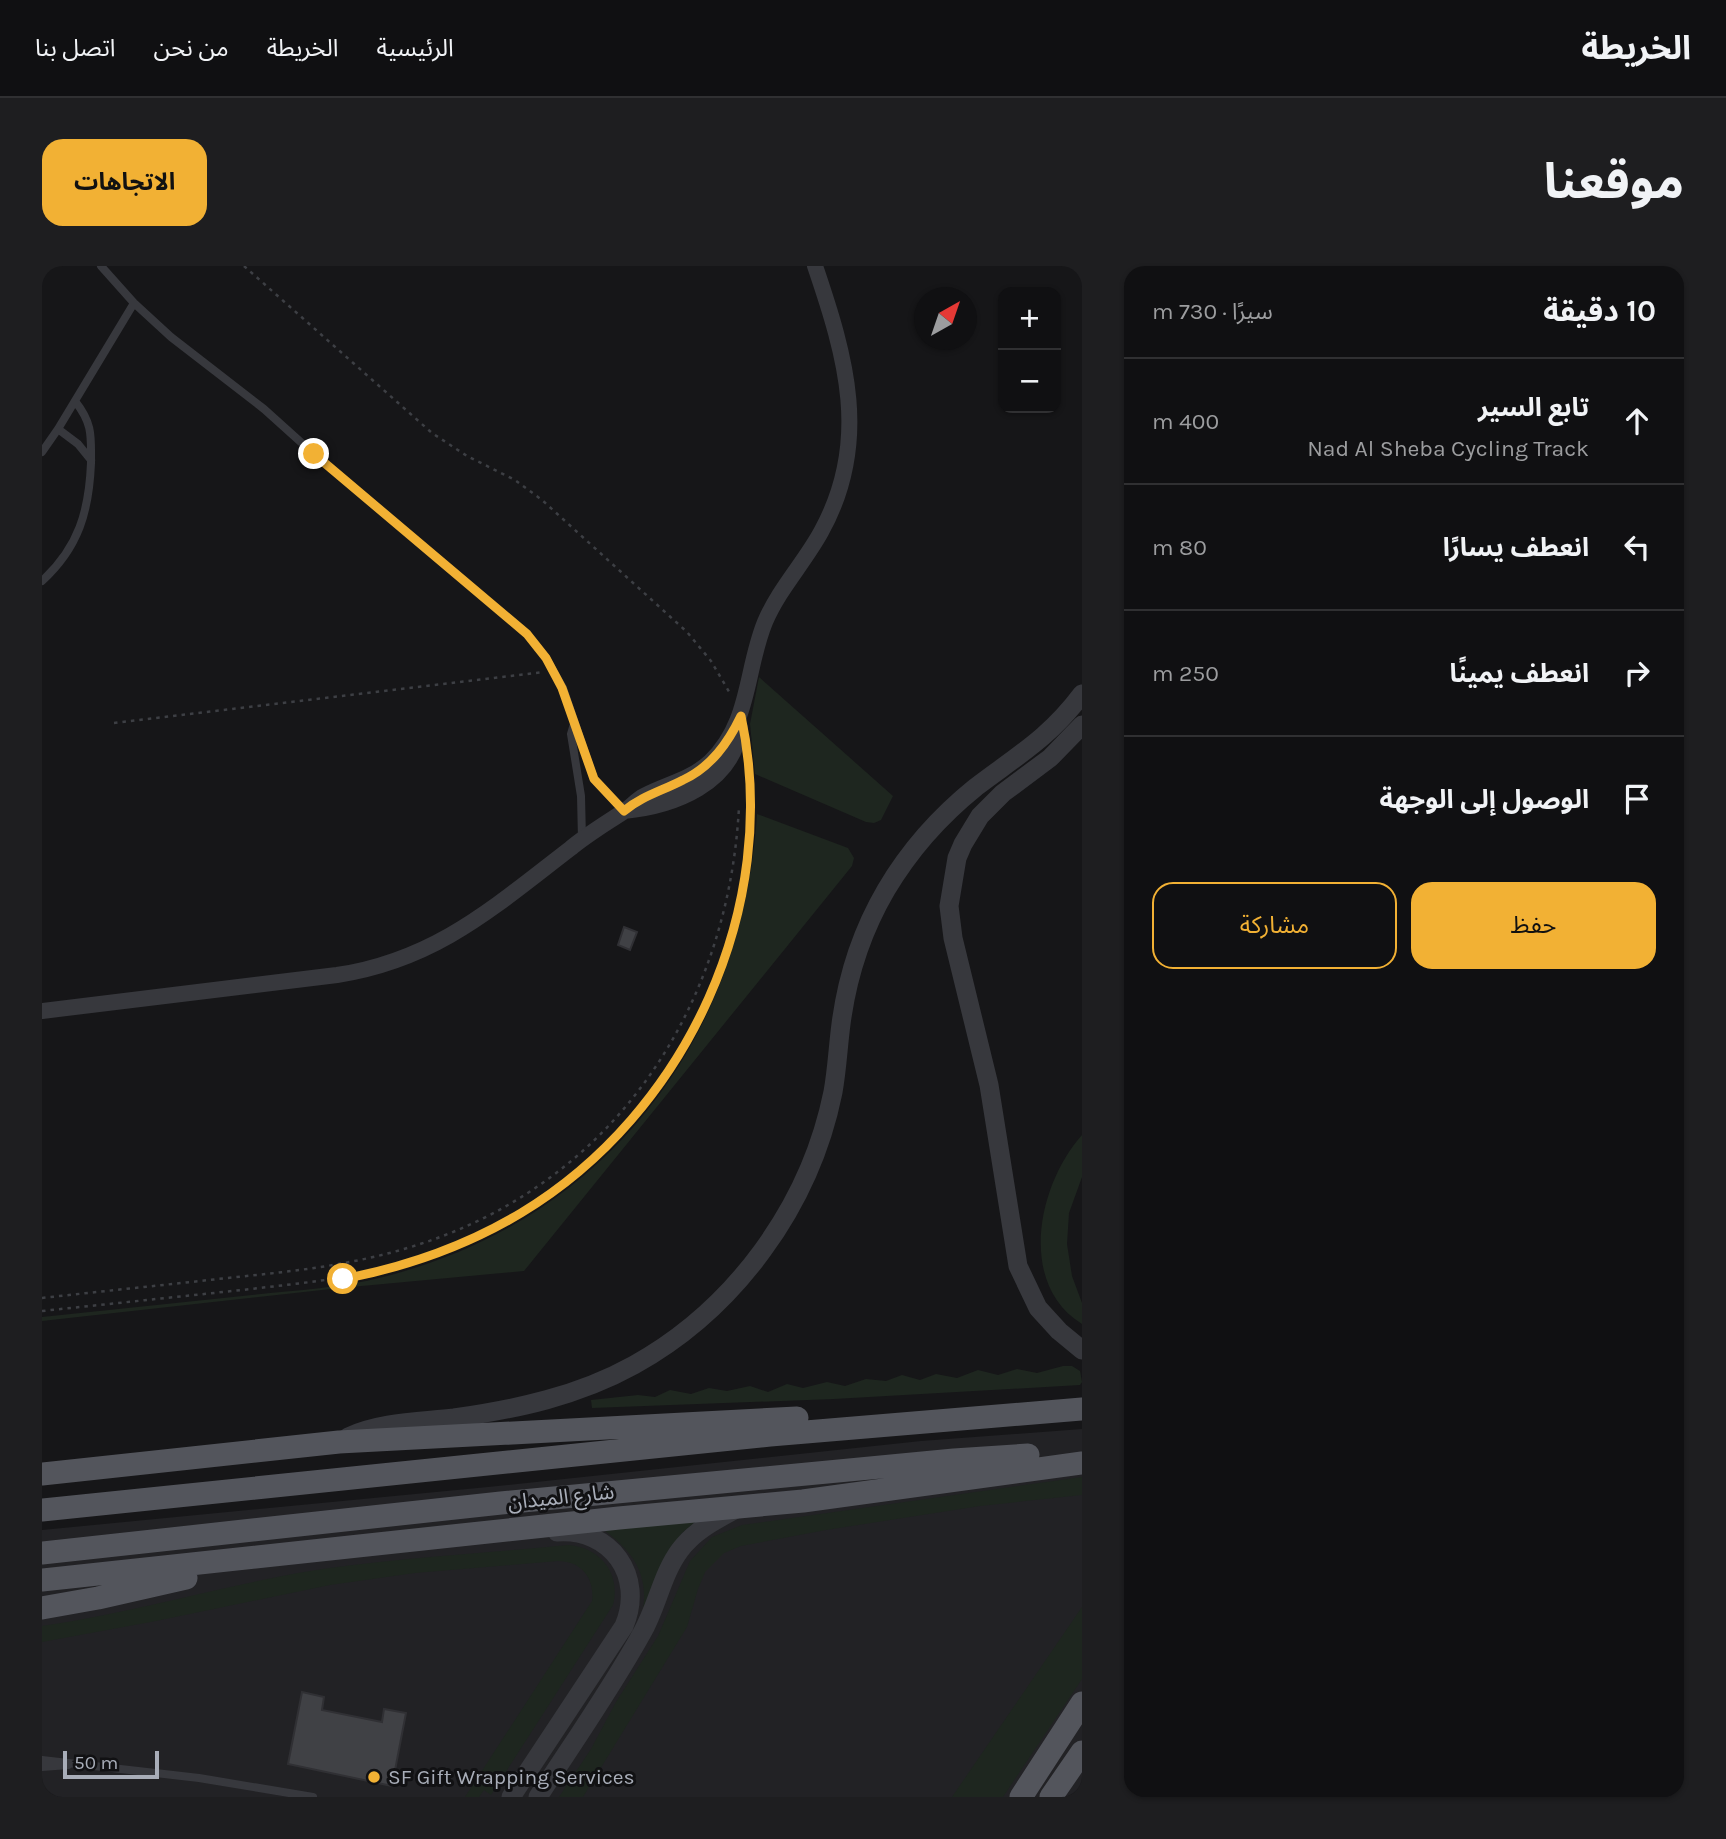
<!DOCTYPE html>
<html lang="ar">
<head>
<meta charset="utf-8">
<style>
  body { margin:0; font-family:Karla,"Noto Sans Arabic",sans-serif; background:#1e1e20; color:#f1f3f6; direction:rtl }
  .controls { position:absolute; right:21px; top:21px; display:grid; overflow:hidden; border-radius:14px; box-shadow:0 2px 5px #0004 }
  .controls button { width:63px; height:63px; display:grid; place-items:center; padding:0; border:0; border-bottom:2px solid #303032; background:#101012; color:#f1f3f6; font:35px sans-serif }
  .compass { position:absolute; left:872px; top:21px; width:63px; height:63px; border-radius:50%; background:#101012; box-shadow:0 2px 5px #0004; rotate:40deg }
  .scale { position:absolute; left:21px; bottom:18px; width:96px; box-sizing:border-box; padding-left:7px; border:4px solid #a8adb8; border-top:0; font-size:19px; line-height:24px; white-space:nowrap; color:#a8adb8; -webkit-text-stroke:5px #111113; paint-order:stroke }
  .stop { position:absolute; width:21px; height:21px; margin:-16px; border:5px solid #f2b134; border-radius:50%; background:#fff }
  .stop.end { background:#f2b134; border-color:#fff; box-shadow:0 2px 7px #0008 }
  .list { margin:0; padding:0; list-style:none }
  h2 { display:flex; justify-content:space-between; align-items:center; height:91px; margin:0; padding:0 28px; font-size:30px }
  h2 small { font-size:23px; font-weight:400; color:#9c9d9f }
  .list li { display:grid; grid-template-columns:46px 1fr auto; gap:21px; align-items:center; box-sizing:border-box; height:126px; padding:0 28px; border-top:2px solid #303032 }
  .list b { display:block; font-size:26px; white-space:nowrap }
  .list p { margin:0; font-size:23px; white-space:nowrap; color:#9c9d9f }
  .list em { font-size:23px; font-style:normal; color:#9c9d9f }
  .actions { display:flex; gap:14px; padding:21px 28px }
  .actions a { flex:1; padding:16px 0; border:2px solid #f2b134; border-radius:21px; text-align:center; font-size:24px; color:#f2b134 }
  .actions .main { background:#f2b134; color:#111 }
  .icon { flex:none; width:38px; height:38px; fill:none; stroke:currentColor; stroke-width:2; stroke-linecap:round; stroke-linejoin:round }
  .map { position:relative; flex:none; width:1040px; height:1531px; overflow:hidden; direction:ltr; border-radius:21px }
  header { display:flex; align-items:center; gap:42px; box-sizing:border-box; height:98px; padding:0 35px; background:#101012; border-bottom:2px solid #303032 }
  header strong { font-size:33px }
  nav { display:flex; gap:38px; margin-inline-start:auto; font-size:24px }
  .intro { display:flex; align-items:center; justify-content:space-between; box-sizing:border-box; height:168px; padding:0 42px }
  h1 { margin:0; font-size:49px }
  .button { padding:18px 32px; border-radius:21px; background:#f2b134; color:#111; font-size:24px; font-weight:700 }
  main { display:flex; gap:42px; padding:0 42px }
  aside { flex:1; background:#101012; border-radius:21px; box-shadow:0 2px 5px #0004 }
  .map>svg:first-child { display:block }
  .built { fill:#222225 }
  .green { fill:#1e261f }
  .building { fill:#404145; stroke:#303034; stroke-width:2 }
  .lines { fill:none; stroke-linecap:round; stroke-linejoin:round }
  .path { stroke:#3d3f44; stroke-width:2.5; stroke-dasharray:3.5 5; stroke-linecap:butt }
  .service { stroke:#37383d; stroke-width:8 }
  .minor { stroke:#37383d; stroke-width:16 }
  .tertiary { stroke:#37383d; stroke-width:19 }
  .primary { stroke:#53555c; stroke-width:23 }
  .route { stroke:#f2b134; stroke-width:9 }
  .poi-dot { fill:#f2b134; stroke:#111113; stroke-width:2.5 }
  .labels { text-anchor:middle; stroke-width:6; stroke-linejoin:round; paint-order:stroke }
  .street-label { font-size:21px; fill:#a8adb8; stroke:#111113 }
  .poi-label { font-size:21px; fill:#a8adb8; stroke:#111113; text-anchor:start }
</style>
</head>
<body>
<header>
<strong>الخريطة</strong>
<nav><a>الرئيسية</a><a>الخريطة</a><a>من نحن</a><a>اتصل بنا</a></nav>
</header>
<div class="intro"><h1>موقعنا</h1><a class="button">الاتجاهات</a></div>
<main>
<aside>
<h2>10 دقيقة<small>سيرًا · 730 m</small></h2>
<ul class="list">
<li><svg class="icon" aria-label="ahead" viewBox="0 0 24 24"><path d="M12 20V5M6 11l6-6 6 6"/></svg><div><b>تابع السير</b><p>Nad Al Sheba Cycling Track</p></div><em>400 m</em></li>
<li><svg class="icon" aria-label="left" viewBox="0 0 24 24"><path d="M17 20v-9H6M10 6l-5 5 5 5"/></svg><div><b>انعطف يسارًا</b></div><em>80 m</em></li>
<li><svg class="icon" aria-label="right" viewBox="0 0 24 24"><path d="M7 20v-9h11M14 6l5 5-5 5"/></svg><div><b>انعطف يمينًا</b></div><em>250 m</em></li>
<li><svg class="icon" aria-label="arrive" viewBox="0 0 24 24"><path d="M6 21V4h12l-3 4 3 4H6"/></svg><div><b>الوصول إلى الوجهة</b></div></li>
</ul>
<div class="actions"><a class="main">حفظ</a><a>مشاركة</a></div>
</aside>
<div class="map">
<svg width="1040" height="1531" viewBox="0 0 1040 1531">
  <rect width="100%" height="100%" fill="#161618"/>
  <path class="built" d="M1040,1163V1531H0V1264L446,1221L879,1175Z"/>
  <path class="green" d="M717,411L851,530L839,554L832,557L824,556L713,508L708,458Z
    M715,548L806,582L812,592L810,600L482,1005L298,1022L0,1055V1051C70,1044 140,1036 210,1029C254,1024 299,1022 341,1011C564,955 701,773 715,548Z
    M1040,869V911L1027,947L1025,978L1030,1010L1040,1037V1058C975,1018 996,918 1040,869Z
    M1021,1100H1030L1038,1105L1040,1116L1038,1119L792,1133L550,1142L549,1134L596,1129L613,1131L628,1124L649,1128L667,1122L685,1125L708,1120L726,1126L745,1118L761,1122L785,1116L803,1120L824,1113L844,1115L860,1109L878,1114L894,1108L915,1112L936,1104L956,1109L975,1103L995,1107Z
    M1040,1211V1229L938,1240L784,1264L699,1280L682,1287L663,1306L656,1323L645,1361L541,1531H517L549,1483L574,1436L616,1370L648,1295L670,1271L700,1259Z
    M657,1253L639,1268L600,1349C608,1310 592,1286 562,1264Z
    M527,1279C559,1282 579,1308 571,1339L449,1529L442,1524L437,1531H423L550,1335C553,1312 539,1295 516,1295L373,1307L288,1319L114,1355L0,1376V1360C86,1347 170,1323 256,1307C346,1292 437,1288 527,1279Z
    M1040,1341V1413L961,1531H910Z"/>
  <path class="building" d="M582,661L595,666L588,684L576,679Z
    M260,1426L282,1431L280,1444L340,1456L342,1443L364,1447L350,1520L246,1498Z"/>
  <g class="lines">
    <path class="path" d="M202,0L390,167L425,190L473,214L500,234L645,366L669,395L689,429
      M72,457L502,406
      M0,1032C62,1025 123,1019 185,1012C245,1006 304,1000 362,983C566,924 686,748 697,541
      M0,1045C67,1038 133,1031 200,1024C260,1017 319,1012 377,994C544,940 671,793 701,621C708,578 712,532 706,489"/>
    <path class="service" d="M59,0L92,37L129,71L222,143L272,188L485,368L504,392L521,422L552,513L582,545
      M16,163L36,178L49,194
      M0,186L16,163L92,37
      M0,315C37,281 47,245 49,197C49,170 51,158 33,135
      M532,458L529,468L539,530L540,573
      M0,1494L157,1512L271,1531
      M0,1501L26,1499"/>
    <path class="minor" d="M582,545C632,540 691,518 698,462
      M0,745L295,709C394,694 452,641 529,582C546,568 563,558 581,546C589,541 594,534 602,530C625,518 648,514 668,496C709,456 703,405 723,356C737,323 762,297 779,266C829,176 804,91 773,0"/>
    <path class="tertiary" d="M1040,459L1008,492L961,527L938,550L921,578L915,592L907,640L911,672L947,819L976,1000L996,1042L1017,1065L1040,1084
      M306,1171C338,1156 377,1156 412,1152C475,1143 536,1130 592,1099C693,1043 768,940 791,826C795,804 796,781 799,758C805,712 820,665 844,624C867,585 898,550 934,521C976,489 1007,472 1040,428
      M469,1531L582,1360C603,1310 569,1262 515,1266
      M496,1531C531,1477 569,1423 600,1367C615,1341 620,1308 638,1284C653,1264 674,1254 694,1243"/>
    <path class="primary" d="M0,1208L297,1176L755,1152
      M0,1244L728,1169L1040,1143
      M0,1287L459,1237L912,1194L986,1189
      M0,1314L577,1252L761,1235L1040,1197
      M0,1342L56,1332L144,1312
      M979,1531L1040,1437
      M1009,1531L1040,1486"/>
  </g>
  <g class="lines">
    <path class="route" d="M272,188L485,368L504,392L520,422L552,513L582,545C600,530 620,525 641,514C669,501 686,477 699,450C740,640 645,847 479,947C424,980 364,1001 301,1013"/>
  </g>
  <circle class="poi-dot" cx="332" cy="1511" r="7"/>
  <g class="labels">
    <g class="street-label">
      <text transform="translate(519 1231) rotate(-6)" y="7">شارع الميدان</text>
    </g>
    <g class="poi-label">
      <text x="346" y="1518">SF Gift Wrapping Services</text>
    </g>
  </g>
</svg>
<div class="controls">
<button>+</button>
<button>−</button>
</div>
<svg class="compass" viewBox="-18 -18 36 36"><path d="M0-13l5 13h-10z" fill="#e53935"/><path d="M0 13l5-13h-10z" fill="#9c9d9f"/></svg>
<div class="scale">50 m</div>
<div class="stop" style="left:301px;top:1013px"></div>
<div class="stop end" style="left:272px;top:188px"></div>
</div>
</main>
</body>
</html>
